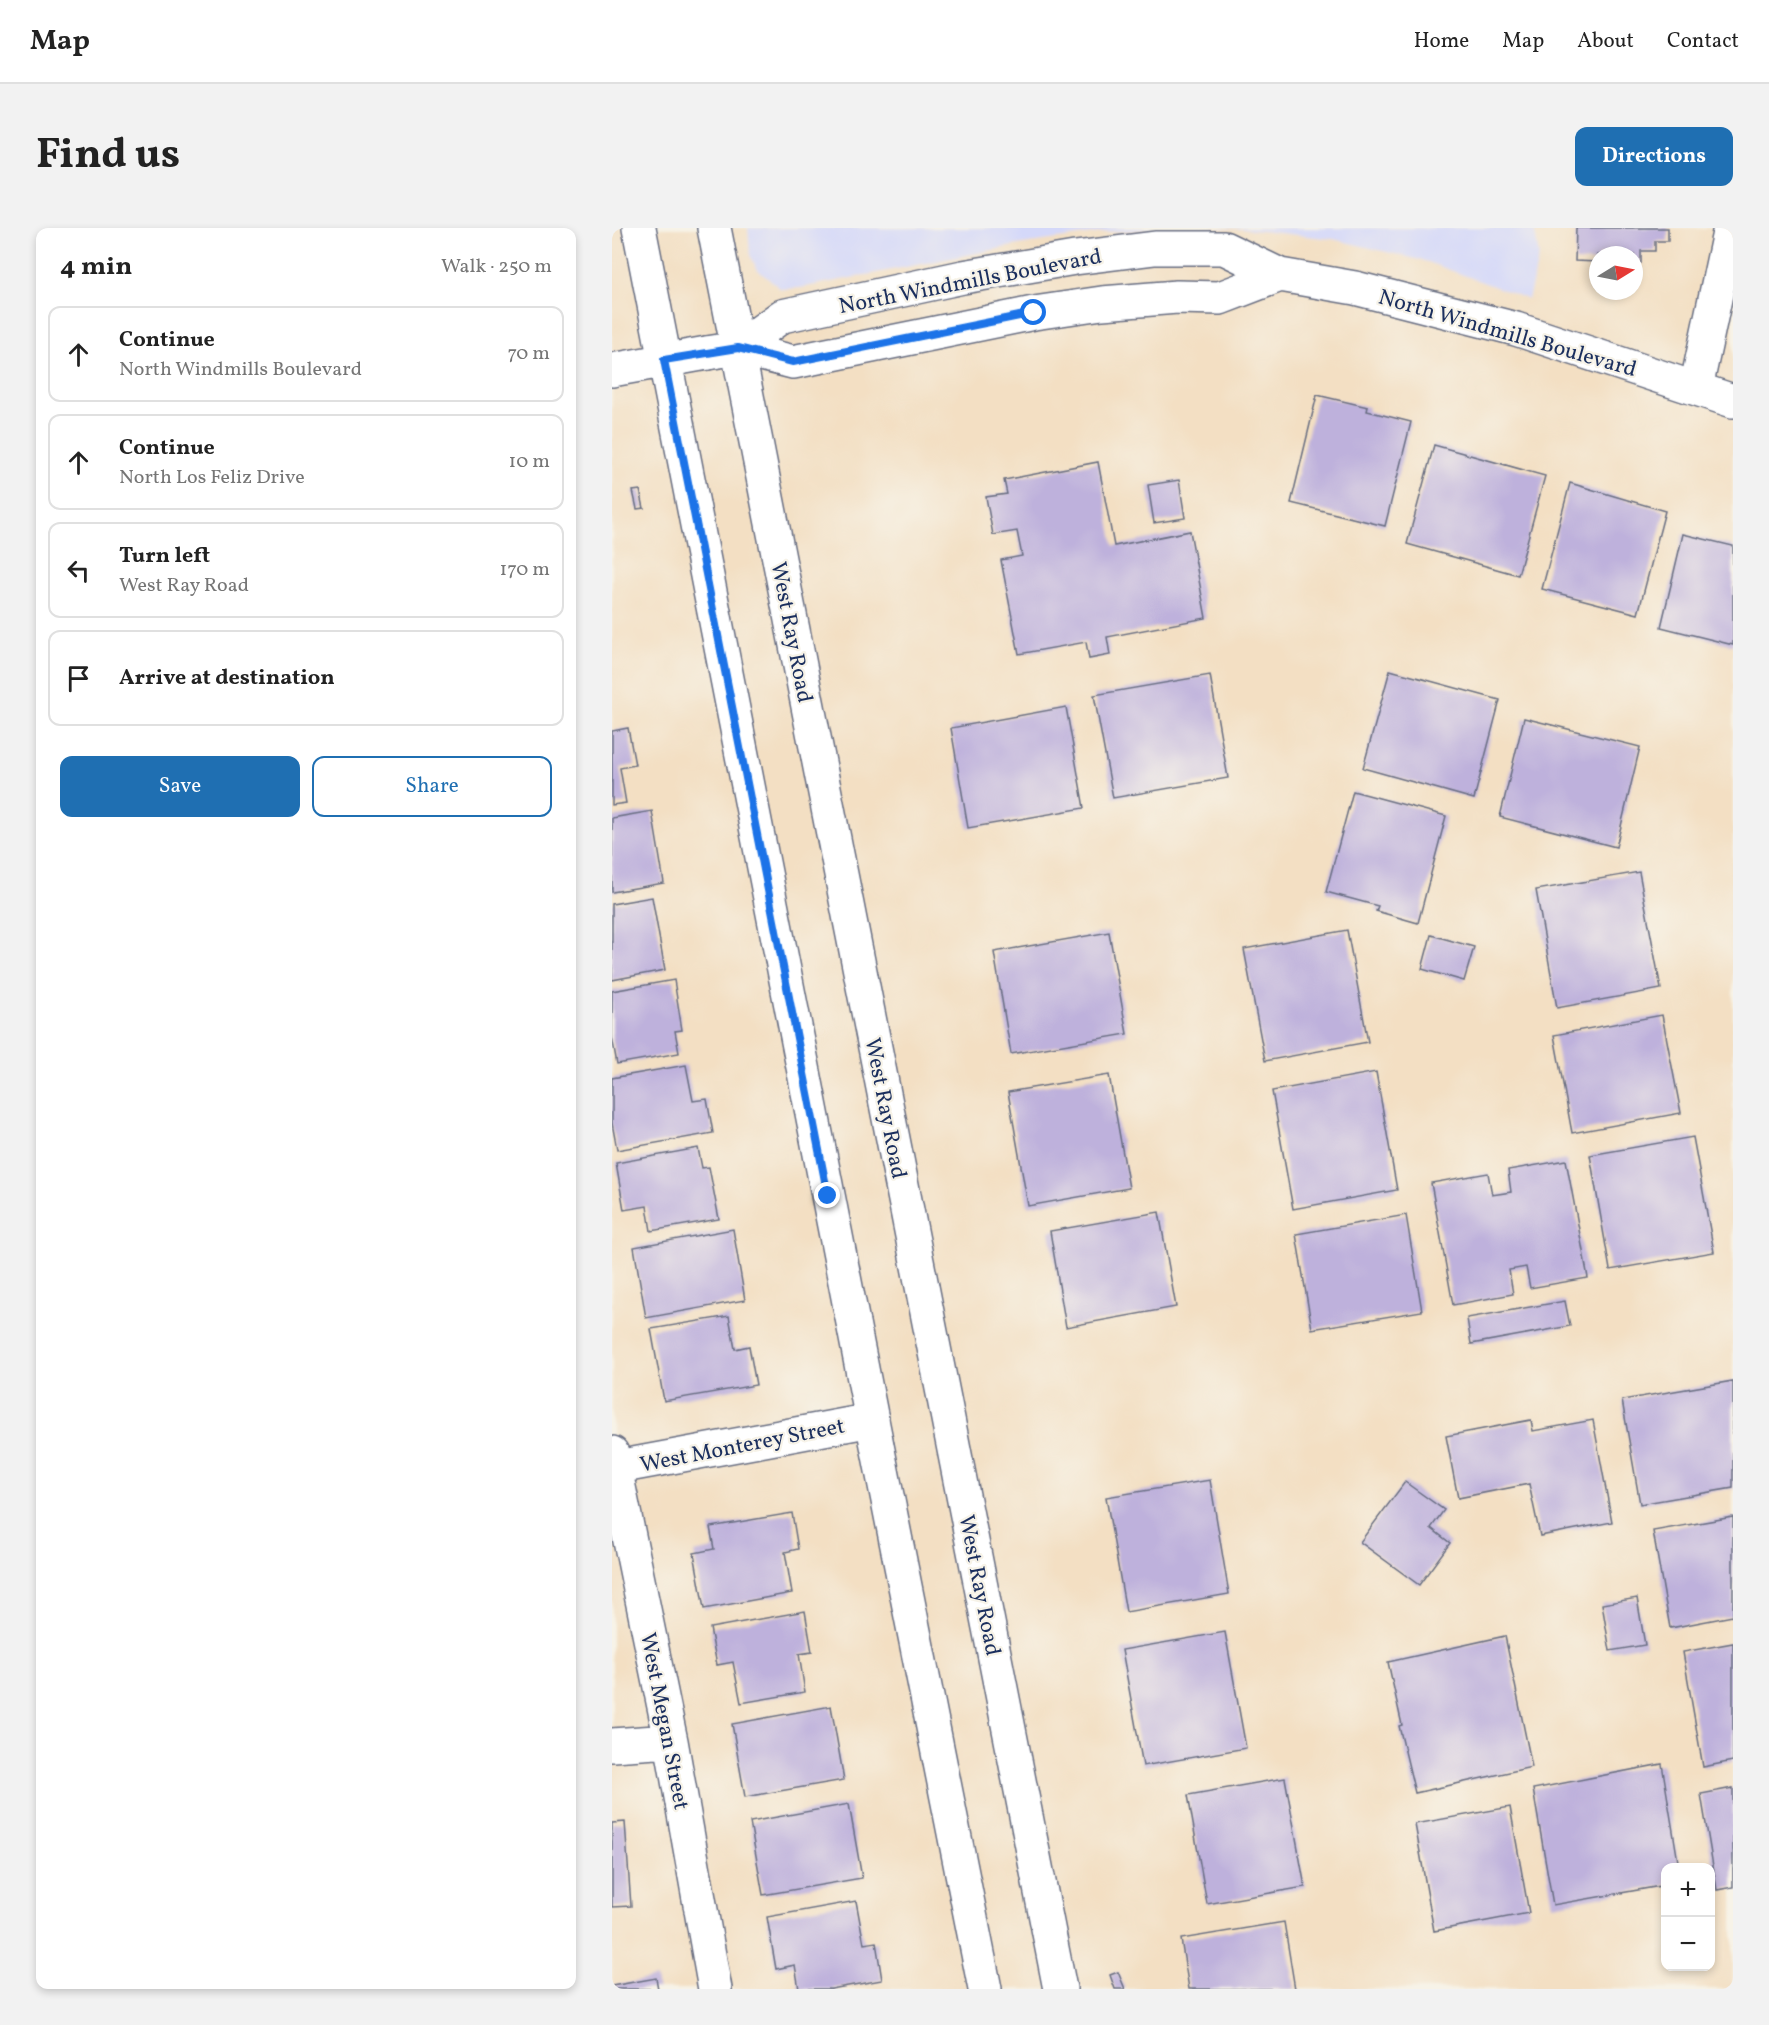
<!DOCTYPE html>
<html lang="en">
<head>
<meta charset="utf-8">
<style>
  body { margin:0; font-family:Vollkorn,serif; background:#f2f2f2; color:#222 }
  .controls { position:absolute; right:18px; bottom:18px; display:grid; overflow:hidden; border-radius:12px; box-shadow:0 3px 9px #0003 }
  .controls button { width:54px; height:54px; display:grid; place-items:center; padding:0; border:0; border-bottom:2px solid #e0e0e0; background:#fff; color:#222; font:30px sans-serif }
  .compass { position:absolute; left:977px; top:18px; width:54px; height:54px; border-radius:50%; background:#fff; box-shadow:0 3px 9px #0003; rotate:80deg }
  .stop { position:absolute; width:18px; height:18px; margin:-14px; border:4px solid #1a73e8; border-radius:50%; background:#fff }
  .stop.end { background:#1a73e8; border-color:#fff; box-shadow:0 2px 6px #0008 }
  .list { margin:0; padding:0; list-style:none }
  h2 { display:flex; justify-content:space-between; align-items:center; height:78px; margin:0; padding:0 24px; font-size:26px }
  h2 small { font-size:20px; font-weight:400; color:#767676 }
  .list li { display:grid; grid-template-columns:39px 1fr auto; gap:18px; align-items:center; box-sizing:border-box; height:96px; margin:0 12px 12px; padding:0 12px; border:2px solid #e0e0e0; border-radius:12px }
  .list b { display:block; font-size:22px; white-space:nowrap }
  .list p { margin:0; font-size:20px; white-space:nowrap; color:#767676 }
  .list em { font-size:20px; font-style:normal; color:#767676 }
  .actions { display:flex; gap:12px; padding:18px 24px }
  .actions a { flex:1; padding:14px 0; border:2px solid #1f6fb2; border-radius:12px; text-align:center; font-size:21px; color:#1f6fb2 }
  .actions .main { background:#1f6fb2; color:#fff }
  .icon { flex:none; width:33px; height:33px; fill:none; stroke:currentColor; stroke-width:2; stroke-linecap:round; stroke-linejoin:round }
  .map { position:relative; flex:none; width:1121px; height:1761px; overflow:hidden; border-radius:12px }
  header { display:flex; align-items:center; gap:36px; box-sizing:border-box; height:84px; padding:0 30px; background:#fff; border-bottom:2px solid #e0e0e0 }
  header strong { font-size:28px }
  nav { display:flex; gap:33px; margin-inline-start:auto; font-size:21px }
  .intro { display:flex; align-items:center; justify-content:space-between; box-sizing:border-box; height:144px; padding:0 36px }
  h1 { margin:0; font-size:42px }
  .button { padding:15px 27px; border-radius:12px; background:#1f6fb2; color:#fff; font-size:21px; font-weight:700 }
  main { display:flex; gap:36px; padding:0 36px }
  aside { flex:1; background:#fff; border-radius:12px; box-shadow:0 3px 9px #0003 }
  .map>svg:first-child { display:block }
  .built { fill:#d4d8f9 }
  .building { fill:#beb1dc }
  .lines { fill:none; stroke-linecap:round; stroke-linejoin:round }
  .street-casing { stroke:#676d81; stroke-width:36 }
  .secondary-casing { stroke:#676d81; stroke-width:36 }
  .primary-casing { stroke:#676d81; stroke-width:36 }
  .street { stroke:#fff; stroke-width:33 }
  .secondary { stroke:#fff; stroke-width:33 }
  .primary { stroke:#fff; stroke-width:33 }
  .route { stroke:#1a73e8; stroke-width:8 }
  .labels { text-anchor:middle; stroke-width:4.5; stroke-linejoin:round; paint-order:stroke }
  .street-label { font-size:22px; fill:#1b2f5e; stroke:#f7f3e8 }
</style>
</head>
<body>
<header>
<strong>Map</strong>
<nav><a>Home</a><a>Map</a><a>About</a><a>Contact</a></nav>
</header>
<div class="intro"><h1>Find us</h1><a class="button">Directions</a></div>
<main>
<aside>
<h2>4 min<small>Walk · 250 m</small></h2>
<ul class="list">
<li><svg class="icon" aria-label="ahead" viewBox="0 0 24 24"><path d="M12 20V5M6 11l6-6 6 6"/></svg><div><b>Continue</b><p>North Windmills Boulevard</p></div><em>70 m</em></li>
<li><svg class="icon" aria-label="ahead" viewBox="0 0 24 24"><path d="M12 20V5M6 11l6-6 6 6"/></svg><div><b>Continue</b><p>North Los Feliz Drive</p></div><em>10 m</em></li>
<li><svg class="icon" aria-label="left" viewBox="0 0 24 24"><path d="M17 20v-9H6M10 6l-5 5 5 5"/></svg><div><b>Turn left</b><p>West Ray Road</p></div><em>170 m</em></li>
<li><svg class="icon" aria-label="arrive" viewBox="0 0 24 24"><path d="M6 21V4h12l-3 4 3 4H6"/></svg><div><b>Arrive at destination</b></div></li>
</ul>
<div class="actions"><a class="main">Save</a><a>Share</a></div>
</aside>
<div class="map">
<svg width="1121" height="1761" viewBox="0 0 1121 1761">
  <rect width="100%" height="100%" fill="#f7f3e8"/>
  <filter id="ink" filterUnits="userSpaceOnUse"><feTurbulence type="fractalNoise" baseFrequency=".0167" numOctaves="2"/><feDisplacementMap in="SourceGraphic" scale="12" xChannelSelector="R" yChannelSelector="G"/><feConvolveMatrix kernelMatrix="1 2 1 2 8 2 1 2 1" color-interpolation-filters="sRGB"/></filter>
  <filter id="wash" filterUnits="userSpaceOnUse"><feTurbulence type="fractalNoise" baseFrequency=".008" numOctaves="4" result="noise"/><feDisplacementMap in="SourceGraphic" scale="24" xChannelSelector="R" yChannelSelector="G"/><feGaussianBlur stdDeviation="1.35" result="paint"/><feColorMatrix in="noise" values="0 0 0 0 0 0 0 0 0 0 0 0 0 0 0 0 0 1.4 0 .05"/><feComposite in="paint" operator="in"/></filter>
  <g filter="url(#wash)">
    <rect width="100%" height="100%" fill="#f3dfc3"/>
    <path class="built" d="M136,0H559L494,4L411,16L188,60L169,61L145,41L138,27Z
      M589,0H922L927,28L916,71L816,34L721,11L631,1Z"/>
    <g id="blocks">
      <path class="building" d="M964,0H1056V13H1043V23H1029V35H1022V27H986V34L963,33Z
        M705,167L756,179L755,183L799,194L773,298L679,275Z
        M822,217L933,248L906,347L795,316Z
        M486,234L502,318L578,303L594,390L495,409L498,427L477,431L474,414L407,426L389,332L410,328L405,303L381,307L374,269L395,266L392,252Z
        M567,252L573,290L542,295L536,257Z
        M958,255L1053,283L1026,386L930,361Z
        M28,262L32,280L25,281L21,263Z
        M1071,306L1121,318V417L1049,399Z
        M778,442L888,472L862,571L751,540Z
        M598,447L616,550L501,570L482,467Z
        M454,479L472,580L356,600L339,500Z
        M912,490L1028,519L1004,619L888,589Z
        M16,500L23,537L8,540L14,575L0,577V503Z
        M741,563L834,588L806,695L764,683L766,678L714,664Z
        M40,583L52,655L0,664V590Z
        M1027,644L1049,761L945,780L924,662Z
        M40,669L53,742L0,752V676Z
        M735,702L756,814L653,833L632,721Z
        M497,704L515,806L399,826L382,724Z
        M819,707L862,719L852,753L810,741Z
        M62,752L70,802L63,803L67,825L5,836L0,809V763Z
        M1050,787L1069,885L960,905L942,807Z
        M74,837L81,873L95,871L101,905L5,922L0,895V850Z
        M764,844L785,962L681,981L660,863Z
        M497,847L517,960L416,978L396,864Z
        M1081,909L1102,1024L998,1042L978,927Z
        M86,920L90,940L97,939L107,991L39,1003L35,978L12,982L4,935Z
        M954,932L976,1050L918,1060L914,1039L897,1042L901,1066L841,1077L819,955L876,945L880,967L899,964L896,942Z
        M547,984L564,1079L454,1099L438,1003Z
        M794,987L810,1083L700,1101L684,1006Z
        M121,1001L133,1072L34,1090L22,1019Z
        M953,1073L958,1098L859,1116L855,1090Z
        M117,1088L123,1121L137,1118L144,1157L52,1173L39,1101Z
        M1121,1153V1260L1028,1276L1010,1172Z
        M919,1192L921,1203L981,1192L1000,1294L928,1308L917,1256L846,1270L834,1208Z
        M598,1252L617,1366L514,1384L494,1269Z
        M793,1254L832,1282L819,1300L838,1315L807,1357L748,1314Z
        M180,1285L186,1321L173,1324L180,1365L92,1381L82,1325L102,1321L98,1299Z
        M1121,1289V1388L1058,1400L1041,1303Z
        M1025,1370L1033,1417L998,1423L990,1376Z
        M193,1383L200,1424L187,1426L193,1464L129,1475L121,1434L105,1437L98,1400Z
        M613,1404L634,1520L531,1538L510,1422Z
        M893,1408L920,1539L803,1565L787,1498L790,1497L776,1434Z
        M1121,1415V1533L1091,1539L1071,1424Z
        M219,1478L232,1552L133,1569L120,1496Z
        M1050,1536L1067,1640H1054V1657L941,1677L921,1561Z
        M673,1550L693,1659L595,1676L576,1567Z
        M1121,1560V1659L1105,1662L1089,1566Z
        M237,1576L250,1650L151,1667L138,1594Z
        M898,1579L917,1685L822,1703L803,1596Z
        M13,1594L19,1678L0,1679V1595Z
        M244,1673L252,1716L264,1714L270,1752L219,1761H187L183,1737L164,1741L155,1689Z
        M672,1694L683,1761H577L569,1711Z
        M506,1744L513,1761H503L498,1747Z
        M44,1750L46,1761H0V1758Z"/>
    </g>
  </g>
  <g filter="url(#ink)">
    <use href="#blocks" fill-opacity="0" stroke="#676d81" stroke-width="1.5"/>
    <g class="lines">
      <defs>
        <path id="street" d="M0,142L95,125
          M1084,160L1118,0
          M0,1225L59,1513L103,1761
          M0,1517L59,1513"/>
        <path id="secondary" d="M126,120L170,88L351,49L463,30L543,20H612L668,47L743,60L904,101L1121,173
          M95,125L126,120L181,134L422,85L490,75L565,69L608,70L668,47
          M0,1240L260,1192"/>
        <path id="primary" d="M27,0L260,1192L373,1761
          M102,0L448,1761"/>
      </defs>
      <use href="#street" class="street-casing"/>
      <use href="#secondary" class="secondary-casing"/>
      <use href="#primary" class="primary-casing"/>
      <use href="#street" class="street"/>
      <use href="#secondary" class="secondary"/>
      <use href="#primary" class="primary"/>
    </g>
  </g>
  <g class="lines" filter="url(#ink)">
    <path class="route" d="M216,968L52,132L126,120L181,134L422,85"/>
  </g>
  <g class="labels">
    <g class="street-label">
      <text transform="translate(358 52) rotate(-11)" y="8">North Windmills Boulevard</text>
      <text transform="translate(896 104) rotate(16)" y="8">North Windmills Boulevard</text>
      <text transform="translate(181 404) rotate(79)" y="8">West Ray Road</text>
      <text transform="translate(275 880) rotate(79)" y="8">West Ray Road</text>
      <text transform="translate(130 1216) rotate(-11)" y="8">West Monterey Street</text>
      <text transform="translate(369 1357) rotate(79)" y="8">West Ray Road</text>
      <text transform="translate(54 1493) rotate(79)" y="8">West Megan Street</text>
    </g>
  </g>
</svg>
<div class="controls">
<button>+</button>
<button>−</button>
</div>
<svg class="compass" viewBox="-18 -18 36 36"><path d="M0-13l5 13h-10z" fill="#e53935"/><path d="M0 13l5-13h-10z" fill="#767676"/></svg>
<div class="stop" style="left:422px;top:85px"></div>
<div class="stop end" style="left:216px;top:968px"></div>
</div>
</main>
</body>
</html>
